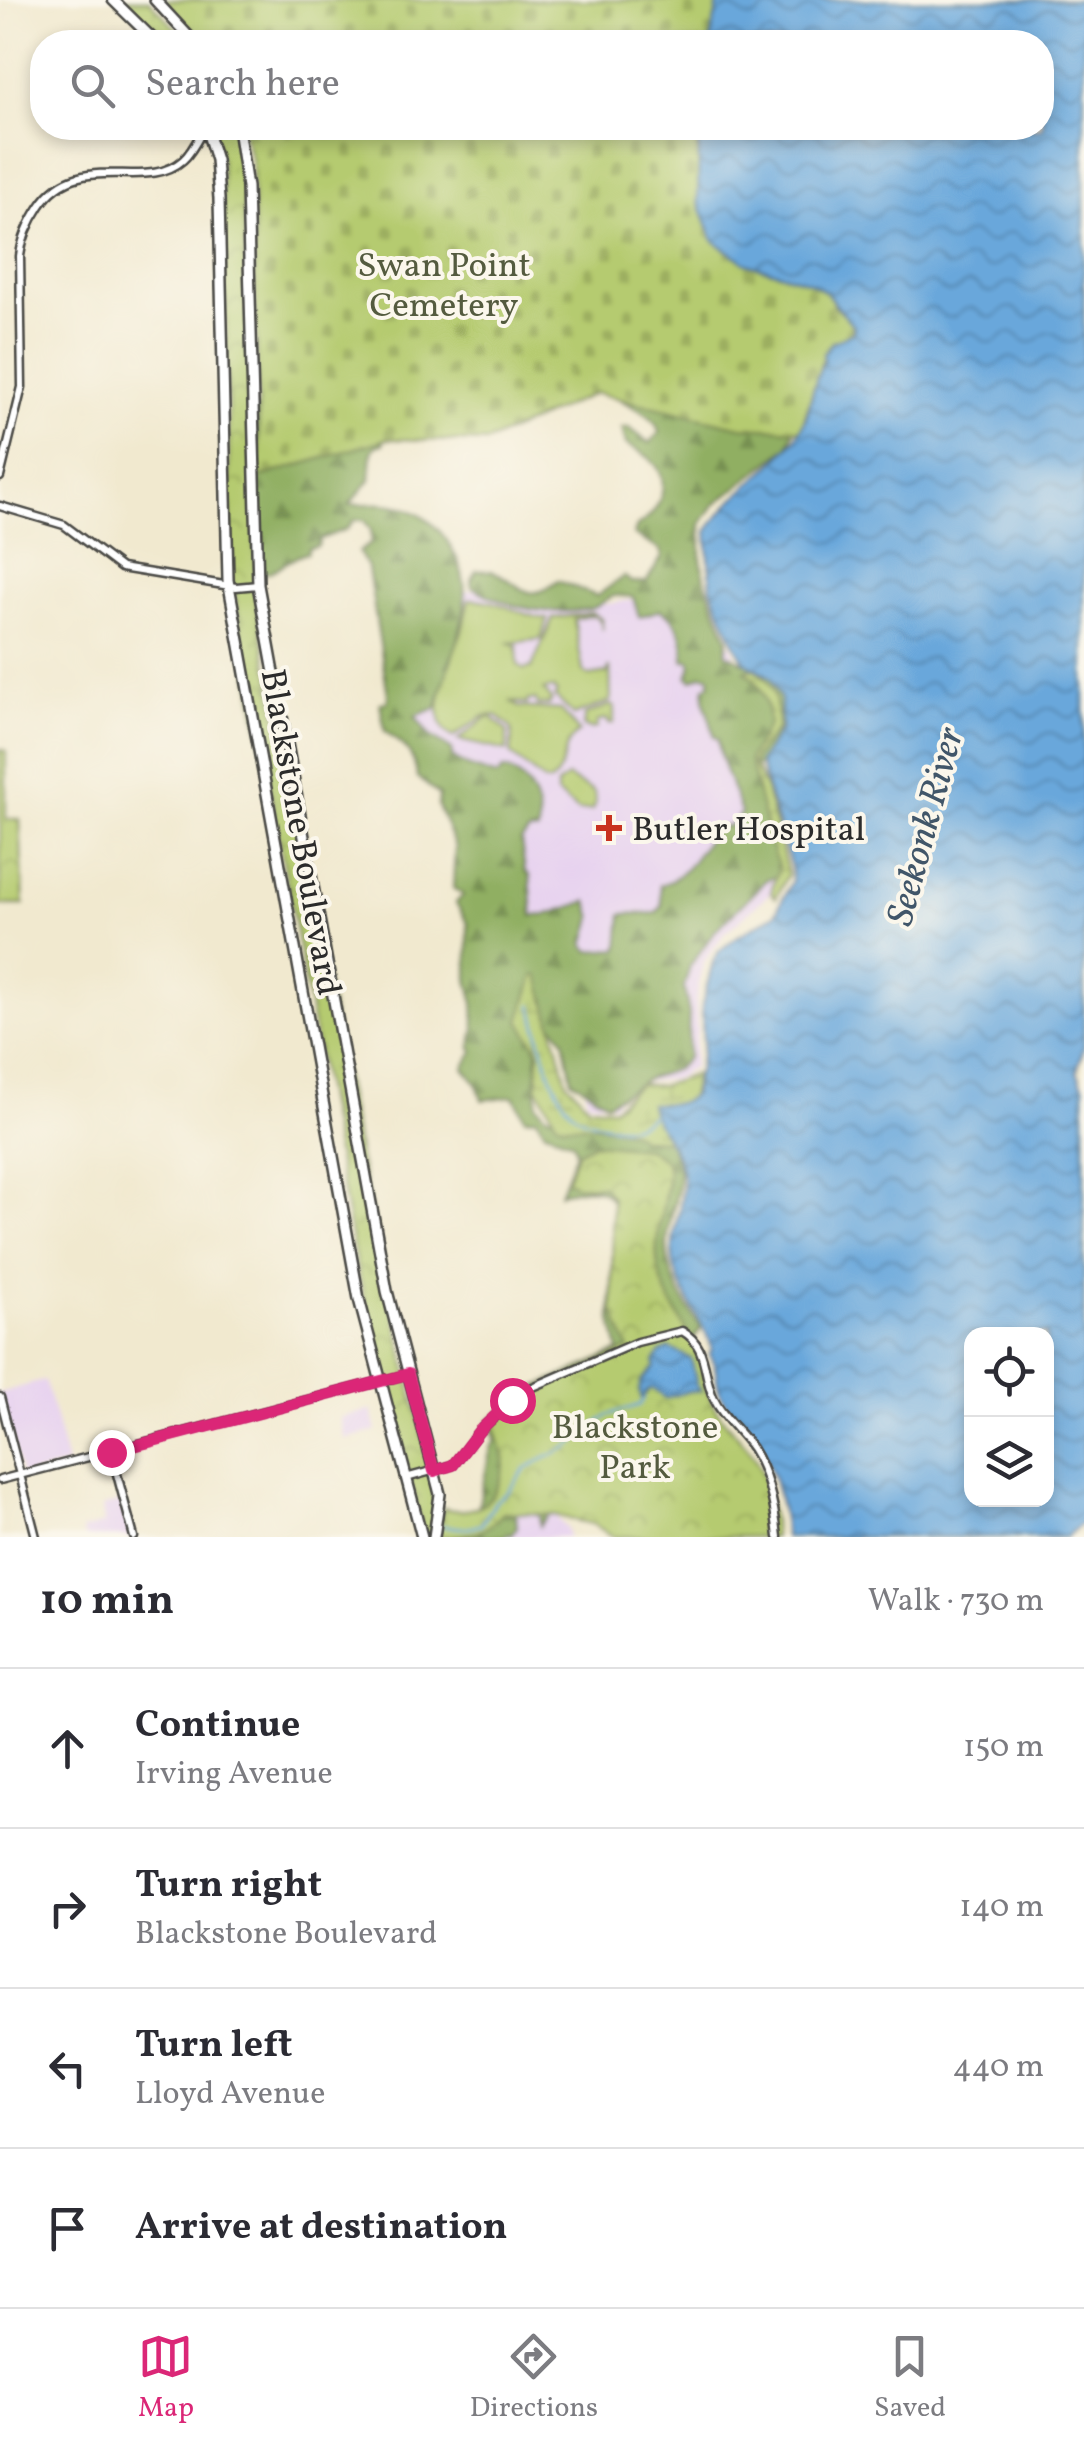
<!DOCTYPE html>
<html lang="en">
<head>
<meta charset="utf-8">
<style>
  body { margin:0; font-family:Vollkorn,serif; background:#f2f2f3; color:#2b2b33 }
  .controls { position:absolute; right:30px; bottom:30px; display:grid; overflow:hidden; border-radius:20px; box-shadow:0 5px 15px #0003 }
  .controls button { width:90px; height:90px; display:grid; place-items:center; padding:0; border:0; border-bottom:2px solid #e1e1e2; background:#fff; color:#2b2b33; font:50px sans-serif }
  .stop { position:absolute; width:30px; height:30px; margin:-22px; border:8px solid #db2777; border-radius:50%; background:#fff }
  .stop.end { background:#db2777; border-color:#fff; box-shadow:0 2px 10px #0008 }
  .list { margin:0; padding:0; list-style:none }
  h2 { display:flex; justify-content:space-between; align-items:center; height:130px; margin:0; padding:0 40px; font-size:42px }
  h2 small { font-size:32px; font-weight:400; color:#7c7c81 }
  .list li { display:grid; grid-template-columns:65px 1fr auto; gap:30px; align-items:center; box-sizing:border-box; height:160px; padding:0 40px; border-top:2px solid #e1e1e2 }
  .list b { display:block; font-size:38px; white-space:nowrap }
  .list p { margin:0; font-size:32px; white-space:nowrap; color:#7c7c81 }
  .list em { font-size:32px; font-style:normal; color:#7c7c81 }
  .icon { flex:none; width:55px; height:55px; fill:none; stroke:currentColor; stroke-width:2; stroke-linecap:round; stroke-linejoin:round }
  .map { position:relative; flex:none; width:1084px; height:1537px; overflow:hidden }
  .search { position:absolute; background:#fff; box-shadow:0 5px 15px #0003; left:30px; right:30px; top:30px; height:110px; display:flex; align-items:center; gap:25px; box-sizing:border-box; padding:0 35px; border-radius:40px; color:#7c7c81; font-size:38px }
  .sheet { height:770px; background:#fff }
  nav { display:flex; justify-content:space-around; align-items:center; box-sizing:border-box; height:140px; border-top:2px solid #e1e1e2; background:#fff; font-size:28px; color:#7c7c81 }
  nav a { display:grid; justify-items:center; gap:5px }
  nav .on { color:#db2777 }
  .map>svg:first-child { display:block }
  .built { fill:#e7d2ef }
  .grass { fill:#b5cb6f; stroke:#707b4d; stroke-width:2.5 }
  .forest { fill:url(#forest-firs); stroke:#5e6d46; stroke-width:2.5 }
  .wetland { fill:url(#wetland-marsh); stroke:#707b4d; stroke-width:2.5 }
  .cemetery { fill:url(#cemetery-stones); stroke:#707b4d; stroke-width:2.5 }
  .park { fill:url(#park-crowns); stroke:#707b4d; stroke-width:2.5 }
  .water { fill:url(#water-waves); stroke:#4a6983; stroke-width:2.5; fill-rule:evenodd }
  .lines { fill:none; stroke-linecap:round; stroke-linejoin:round }
  .stream { stroke:#69a7db; stroke-width:2.5 }
  .minor-casing { stroke:#494844; stroke-width:11 }
  .major-casing { stroke:#494844; stroke-width:14 }
  .minor { stroke:#fff; stroke-width:6 }
  .major { stroke:#fff; stroke-width:9 }
  .route { stroke:#db2777; stroke-width:12 }
  .poi-dot { fill:#c8321e; stroke:#fbf7ec; stroke-width:4 }
  .labels { text-anchor:middle; stroke-width:8; stroke-linejoin:round; paint-order:stroke }
  .park-label { font-size:35px; fill:#545b3f; stroke:#fbf7ec }
  .poi-label { font-size:35px; fill:#2b2b2b; stroke:#fbf7ec; text-anchor:start }
  .street-label { font-size:35px; fill:#2b2b2b; stroke:#fbf7ec }
  .water-label { font-size:38px; font-style:italic; fill:#415669; stroke:#fbf7ec }
</style>
</head>
<body>
<div class="map">
<svg width="1084" height="1537" viewBox="0 0 1084 1537">
  <defs>
    <pattern id="forest-firs" width="22" height="20" patternUnits="userSpaceOnUse" patternTransform="scale(2.5)"><rect width="22" height="20" fill="#90af62"/><path d="M5 1l3.5 6h-7zM16 11l3.5 6h-7z" fill="#768f51"/></pattern>
    <pattern id="wetland-marsh" width="20" height="14" patternUnits="userSpaceOnUse" patternTransform="scale(2.5)"><rect width="20" height="14" fill="#b5cb6f"/><path d="M1 5h8M5 5V1M11 12h8M15 12V8" fill="none" stroke="#9cae60"/></pattern>
    <pattern id="cemetery-stones" width="16" height="16" patternUnits="userSpaceOnUse" patternTransform="scale(2.5)"><rect width="16" height="16" fill="#b5cb6f"/><path d="M2 7V4a2 2 0 0 1 4 0v3zM10 15v-3a2 2 0 0 1 4 0v3z" fill="#9cae60"/></pattern>
    <pattern id="park-crowns" width="20" height="18" patternUnits="userSpaceOnUse" patternTransform="scale(2.5)"><rect width="20" height="18" fill="#b5cb6f"/><path d="M2 6a3 3 0 1 1 6 0M12 15a3 3 0 1 1 6 0" fill="none" stroke="#9cae60"/></pattern>
    <pattern id="water-waves" width="16" height="10" patternUnits="userSpaceOnUse" patternTransform="scale(2.5)"><rect width="16" height="10" fill="#69a7db"/><path d="M0 5q4-4 8 0t8 0" fill="none" stroke="#5788b2"/></pattern>
  </defs>
  <rect width="100%" height="100%" fill="#fbf7ec"/>
  <filter id="ink" filterUnits="userSpaceOnUse"><feTurbulence type="fractalNoise" baseFrequency=".01" numOctaves="2"/><feDisplacementMap in="SourceGraphic" scale="20" xChannelSelector="R" yChannelSelector="G"/><feConvolveMatrix kernelMatrix="1 2 1 2 8 2 1 2 1" color-interpolation-filters="sRGB"/></filter>
  <filter id="wash" filterUnits="userSpaceOnUse"><feTurbulence type="fractalNoise" baseFrequency=".0048" numOctaves="4" result="noise"/><feDisplacementMap in="SourceGraphic" scale="40" xChannelSelector="R" yChannelSelector="G"/><feGaussianBlur stdDeviation="2.25" result="paint"/><feColorMatrix in="noise" values="0 0 0 0 0 0 0 0 0 0 0 0 0 0 0 0 0 1.4 0 .05"/><feComposite in="paint" operator="in"/></filter>
  <g filter="url(#wash)">
    <rect width="100%" height="100%" fill="#f1e9cf"/>
    <path class="built" d="M706,588L737,659L755,676L754,771L778,857L779,877L769,894L724,934L704,962L696,998L697,1030L693,1068L674,1079L633,1083L613,1104L588,1101L549,995L477,943L434,769L406,729L392,601L474,590L515,602L582,608Z
      M45,1380L67,1464L22,1476L0,1393Z
      M371,1410L377,1431L345,1439L340,1418Z
      M124,1500L133,1537H84L82,1530L104,1524L102,1507Z
      M504,1512L554,1515L567,1528L569,1537H438L472,1535Z"/>
    <path class="grass" d="M469,599C497,598 520,616 547,619L541,639L510,643L517,646L518,665L524,670L532,667L553,618L593,613L601,619L603,630L600,620L594,615L574,619L583,671L589,676L607,673L610,667L611,701L574,715L555,697L557,692L553,688L544,690L552,700L549,705H537L536,700H528L527,704L510,701L519,707L561,710L579,732C559,746 568,767 551,782H545L511,755L512,729L496,715L484,716L453,737C421,721 453,655 462,631C465,620 466,609 469,599Z
      M610,705L614,707V723L609,724L607,719L597,722V728L590,729L583,726L585,715Z
      M492,717L507,731V751L458,740L486,718Z
      M567,777L594,792L596,802L592,810L578,811L557,794V785Z"/>
    <path class="forest" d="M674,128H703L821,357L788,447L714,505L701,524V559L706,584L728,639L726,653L772,677L792,715L755,769L768,802L778,852L786,870L777,877L767,879L714,932L690,966L684,987L689,1013L688,1057L677,1069L649,1078L607,1103L572,1080L564,1039L544,1014L529,1032L537,1051V1104L545,1114L578,1124L661,1128C668,1140 675,1151 678,1164C683,1195 662,1227 668,1258C672,1284 688,1307 701,1329L692,1341L700,1354L709,1400L618,1530L554,1508L540,1525L539,1513L516,1512L517,1527L511,1535L508,1533L504,1537H434L439,1513L447,1518L477,1513L491,1447L496,1441L489,1421L531,1389L619,1351L611,1316L614,1206C605,1182 581,1188 560,1193L576,1152L573,1142L544,1130L537,1117L525,1118L514,1096L482,1100L477,1084L464,1068L474,1051L471,1048L475,1029L474,1003L468,980V924L456,903L463,895L453,888L455,847L438,806L439,795L417,777C414,752 403,745 385,731L380,703L387,702L388,695L368,569L359,552L371,543V530L364,520H354L347,529L320,539L318,546L309,548L307,553C288,558 278,572 258,575L254,408L390,428L383,444L376,446L372,452L370,480L349,505C367,504 384,502 402,507C446,521 470,568 464,611C459,644 444,675 437,708L415,716L429,735L452,750V757L467,766L497,776L504,769C531,777 542,806 538,831L529,832L521,841L525,871L530,876L533,916L546,915L588,901L593,918L585,945L589,951L619,949L622,914L656,913L662,906L660,885L671,881L687,868L717,828L730,826L741,813C733,788 720,764 718,739L714,737C712,718 701,706 705,687L710,684V676L702,675L692,680L688,677L692,665L690,660H684C685,641 679,617 660,610L639,617L633,597C626,597 617,594 611,597C602,601 601,607 590,609C548,616 509,609 472,587L471,581L476,571C478,571 491,570 492,571C519,580 525,608 558,581L597,596L624,576L631,582H646L662,557L660,550L634,535L637,526C662,512 674,478 648,457C642,452 633,449 626,444L622,428H629L650,443L659,433C654,409 629,410 615,395Z"/>
    <path class="wetland" d="M752,668C776,680 777,703 778,728L754,758L753,764L766,789L788,874L776,898L771,893C773,876 784,874 774,856L749,759L769,724C768,704 762,684 745,671Z
      M534,976H539L567,1082L589,1106L613,1108L639,1084L661,1086L696,1074L678,1156L670,1140L643,1139L631,1131L597,1125H563L556,1121L537,1086L539,1051L520,1021Z"/>
    <path class="cemetery" d="M162,0H719L710,42H199L186,22Z
      M241,128H699L697,148L746,263L809,282L827,292L835,306L852,322L853,332L831,343L821,364L801,430L741,427L595,393L487,442L386,439L260,477L253,202L251,159Z"/>
    <path class="park" d="M120,0H149L189,42H162Z
      M212,128H234L242,165L257,607L360,1162L435,1492L436,1505L431,1537H424L356,1264L232,579L223,202L221,158Z
      M0,749L6,751V819H20L24,905H0Z
      M594,1143L647,1148L666,1161C673,1185 651,1235 658,1267C664,1298 684,1322 696,1350C705,1369 704,1391 715,1408C725,1423 738,1435 749,1449C765,1471 773,1510 774,1537H615L592,1524L554,1515L504,1512C484,1536 468,1535 438,1537L443,1508C469,1515 491,1507 500,1480C502,1472 506,1465 504,1457C500,1441 494,1434 497,1418L537,1389L629,1349L613,1311L612,1198L603,1186L575,1185L566,1180L578,1152Z"/>
    <path class="water" d="M719,0H1084V1045L1077,1071L1084,1088V1521L1066,1537H785C782,1504 774,1468 756,1440C746,1424 724,1408 719,1390C715,1377 718,1367 709,1354L712,1349L709,1339C699,1318 675,1282 673,1260C670,1232 685,1203 682,1175C678,1144 654,1129 650,1104C665,1103 682,1107 693,1095L703,1046L702,1005L713,962L719,951L738,936L775,914L792,881L791,867L759,762L781,729V699L770,677L745,662L735,645L711,588L707,532C730,493 773,471 798,434C812,413 811,382 824,361L823,354L831,343L853,332L854,327L826,292L809,282L746,263L714,241L698,202L699,128H1042V42H710ZM1046,1334V1500H972V1334Z
      M670,1348L691,1359L697,1385L701,1391H689L665,1398L653,1388L648,1390L642,1399C635,1383 645,1378 655,1367L654,1362L661,1352Z"/>
    <g class="lines">
      <path class="stream" d="M532,1005C540,1037 548,1085 571,1110C579,1119 595,1123 607,1125C625,1128 638,1128 652,1115
        M442,1526L463,1528L481,1525L496,1501L508,1492L526,1468L568,1447L608,1415L640,1405L644,1398"/>
    </g>
  </g>
  <g filter="url(#ink)">
    <g class="lines">
      <defs>
        <path id="minor" d="M0,477L22,387L20,256C22,238 30,221 40,206C79,147 145,194 183,160C192,152 198,139 204,128
          M0,506L64,525L121,568L236,587L258,585
          M0,1397L36,1537
          M111,1452L134,1537
          M406,1478L453,1465L479,1431L513,1400L533,1387L637,1342L682,1331C709,1346 702,1375 714,1399C723,1418 740,1431 752,1448C768,1473 775,1508 778,1537
          M0,1480L408,1374"/>
        <path id="major" d="M113,0L156,42
          M155,0L194,42
          M206,128L216,160L219,199L228,580L359,1299L422,1537
          M238,128L247,187L258,585L387,1291L440,1494L434,1537"/>
      </defs>
      <use href="#minor" class="minor-casing"/>
      <use href="#major" class="major-casing"/>
      <use href="#minor" class="minor"/>
      <use href="#major" class="major"/>
    </g>
  </g>
  <g class="lines" filter="url(#ink)">
    <path class="route" d="M111,1452L408,1374L434,1471L453,1465L479,1431L512,1400"/>
  </g>
  <path class="poi-dot" d="M604 813h10v10h10v10h-10v10h-10v-10h-10v-10h10z"/>
  <g class="labels">
    <g class="park-label">
      <text x="444" y="276">Swan Point<tspan x="444" dy="40">Cemetery</tspan></text>
      <text x="635" y="1438">Blackstone<tspan x="635" dy="40">Park</tspan></text>
    </g>
    <g class="poi-label">
      <text x="632" y="840">Butler Hospital</text>
    </g>
    <g class="street-label">
      <text transform="translate(302 832) rotate(80)" y="12">Blackstone Boulevard</text>
    </g>
    <g class="water-label">
      <text transform="translate(924 826) rotate(-75)" y="13">Seekonk River</text>
    </g>
  </g>
</svg>
<div class="controls">
<button><svg class="icon" aria-label="locate" viewBox="0 0 24 24"><circle cx="12" cy="12" r="6"/><path d="M12 2v4M12 18v4M2 12h4M18 12h4"/></svg></button>
<button><svg class="icon" aria-label="layers" viewBox="0 0 24 24"><path d="M12 4l9 5-9 5-9-5zM3 14l9 5 9-5"/></svg></button>
</div>
<div class="stop" style="left:512px;top:1400px"></div>
<div class="stop end" style="left:111px;top:1452px"></div>
<div class="search"><svg class="icon" aria-label="search" viewBox="0 0 24 24"><circle cx="10" cy="10" r="6"/><path d="M15 15l6 6"/></svg>Search here</div>
</div>
<section class="sheet">
<h2>10 min<small>Walk · 730 m</small></h2>
<ul class="list">
<li><svg class="icon" aria-label="ahead" viewBox="0 0 24 24"><path d="M12 20V5M6 11l6-6 6 6"/></svg><div><b>Continue</b><p>Irving Avenue</p></div><em>150 m</em></li>
<li><svg class="icon" aria-label="right" viewBox="0 0 24 24"><path d="M7 20v-9h11M14 6l5 5-5 5"/></svg><div><b>Turn right</b><p>Blackstone Boulevard</p></div><em>140 m</em></li>
<li><svg class="icon" aria-label="left" viewBox="0 0 24 24"><path d="M17 20v-9H6M10 6l-5 5 5 5"/></svg><div><b>Turn left</b><p>Lloyd Avenue</p></div><em>440 m</em></li>
<li><svg class="icon" aria-label="arrive" viewBox="0 0 24 24"><path d="M6 21V4h12l-3 4 3 4H6"/></svg><div><b>Arrive at destination</b></div></li>
</ul>
</section>
<nav>
<a class="on"><svg class="icon" aria-label="map" viewBox="0 0 24 24"><path d="M3 6l6-2 6 2 6-2v14l-6 2-6-2-6 2zM9 4v14M15 6v14"/></svg>Map</a>
<a><svg class="icon" aria-label="directions" viewBox="0 0 24 24"><path d="M12 3l9 9-9 9-9-9zM9 14v-3h6M13 9l2 2-2 2"/></svg>Directions</a>
<a><svg class="icon" aria-label="saved" viewBox="0 0 24 24"><path d="M7 4h10v16l-5-4-5 4z"/></svg>Saved</a>
</nav>
</body>
</html>
